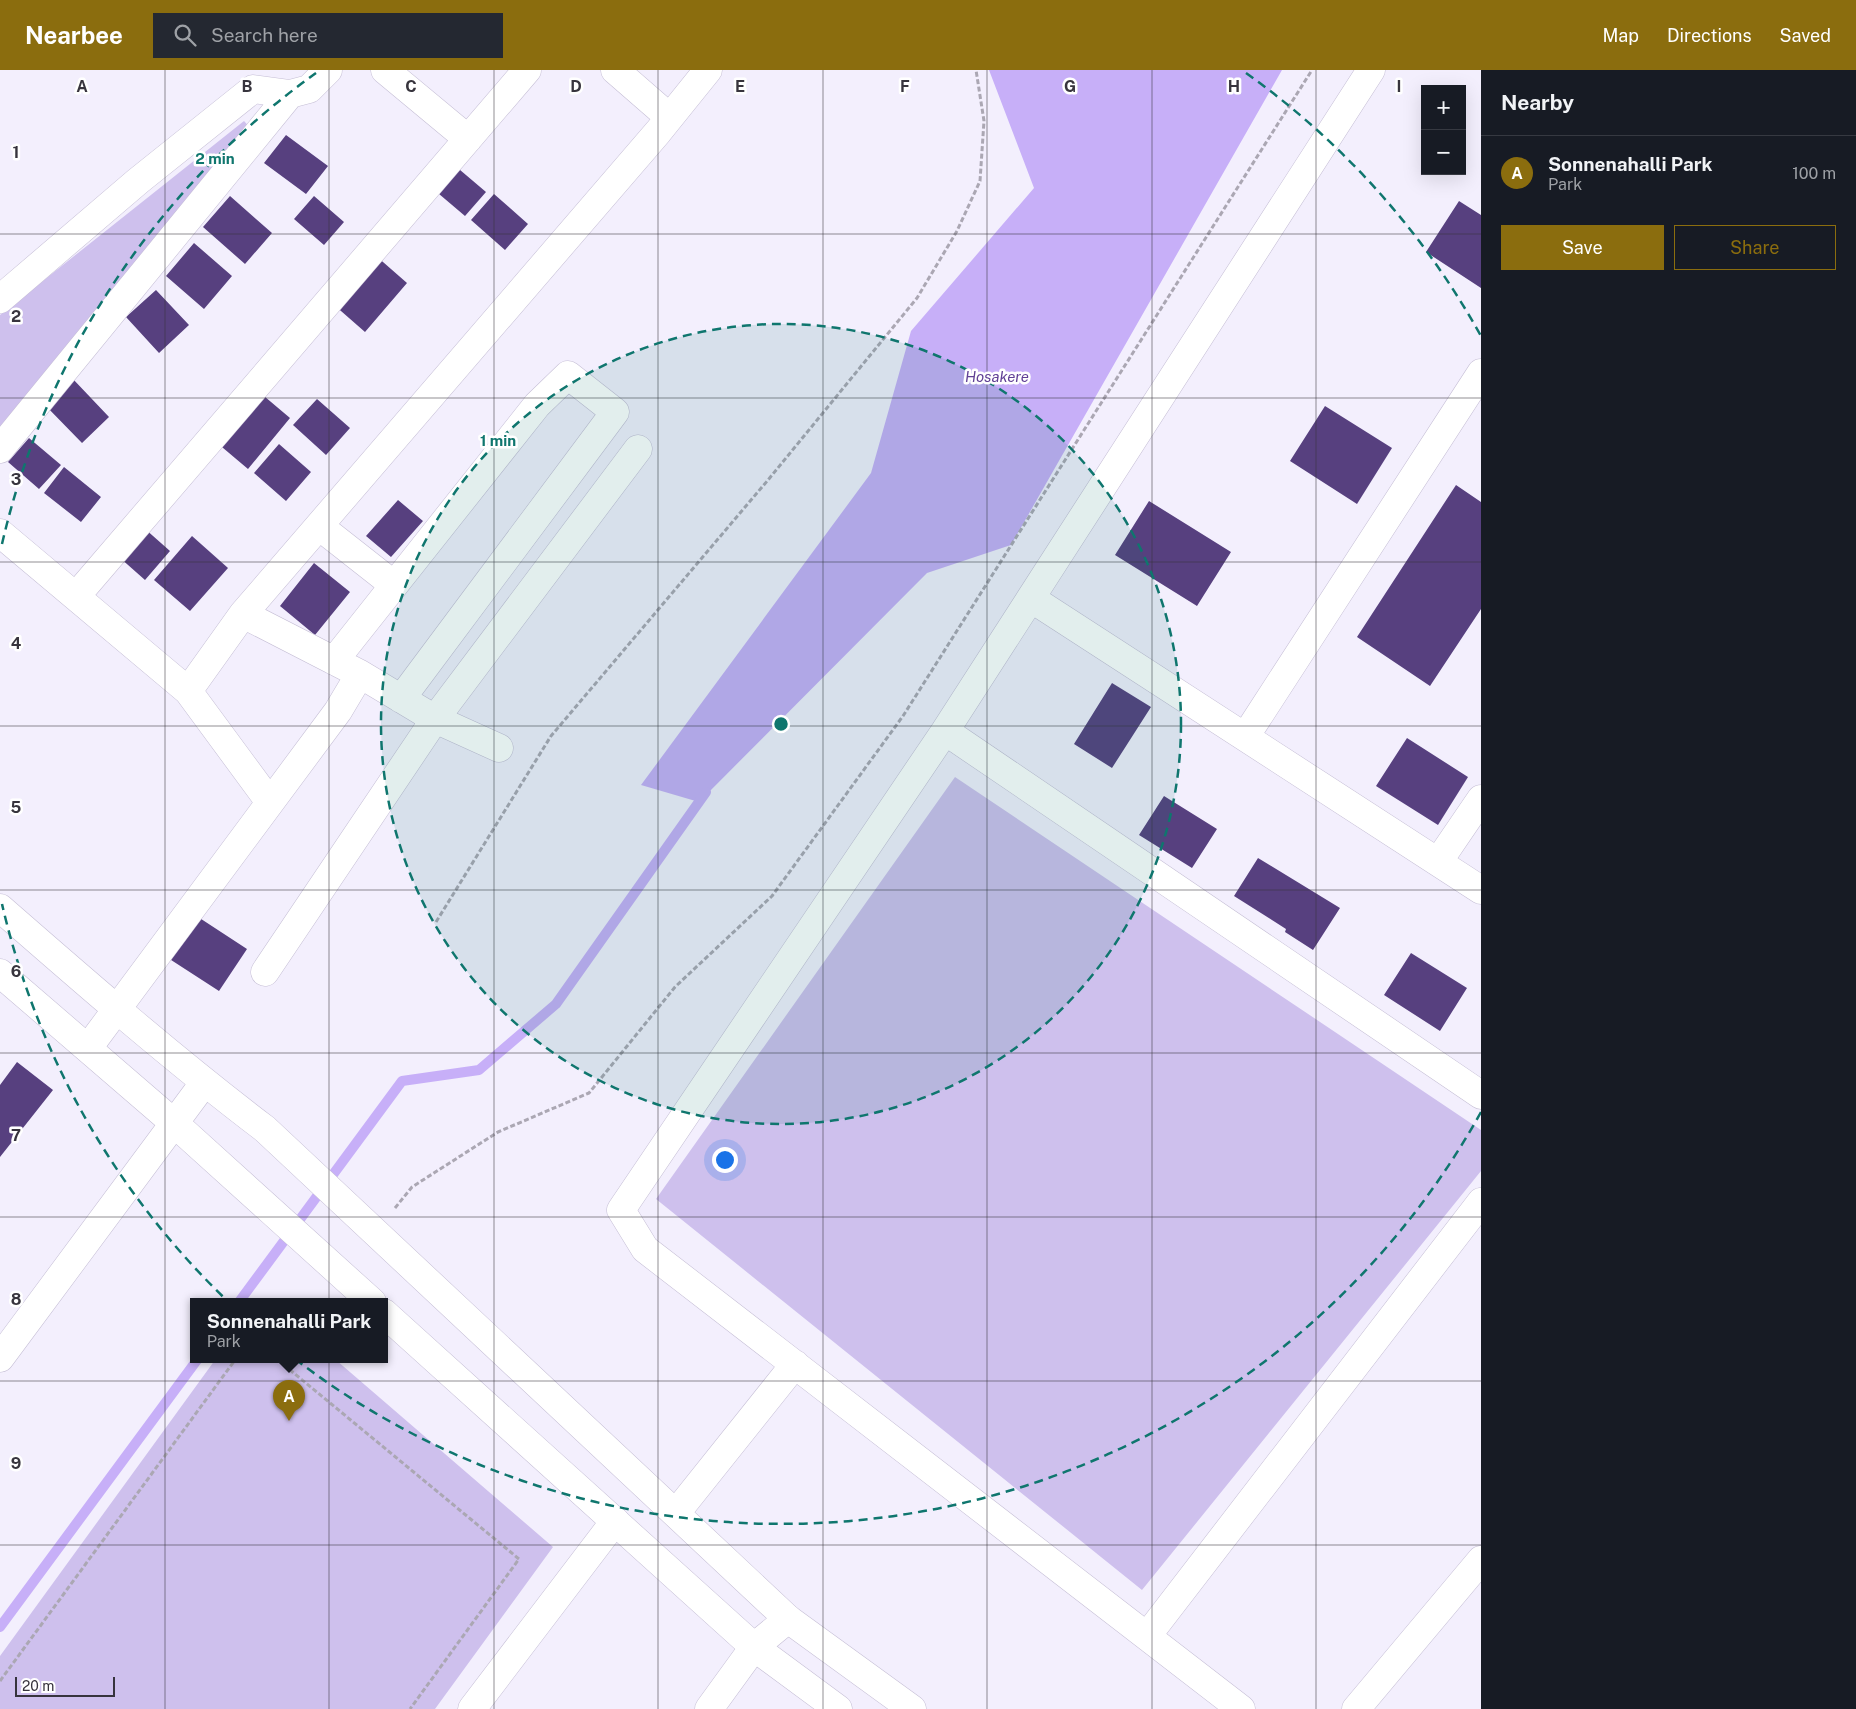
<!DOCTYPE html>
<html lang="en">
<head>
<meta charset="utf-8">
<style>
  body { margin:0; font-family:"Public Sans",sans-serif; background:#242831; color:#f1f3f6 }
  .controls { position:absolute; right:15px; top:15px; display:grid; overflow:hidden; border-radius:0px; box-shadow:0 5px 20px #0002 }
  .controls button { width:45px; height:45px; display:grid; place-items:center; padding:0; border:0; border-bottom:1px solid #363941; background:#171b24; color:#f1f3f6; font:25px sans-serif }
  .scale { position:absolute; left:15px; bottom:12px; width:100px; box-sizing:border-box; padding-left:5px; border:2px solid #37343d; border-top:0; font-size:14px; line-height:18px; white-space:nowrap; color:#37343d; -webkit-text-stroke:4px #fff; paint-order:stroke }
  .you { position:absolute; left:724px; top:1089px; width:18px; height:18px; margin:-12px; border:4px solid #fff; border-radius:50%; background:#1a73e8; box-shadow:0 0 0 8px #1a73e833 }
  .badge { display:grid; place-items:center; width:32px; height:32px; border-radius:50%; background:#8b6d0e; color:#fff; font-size:16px; font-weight:700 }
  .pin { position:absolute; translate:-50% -41px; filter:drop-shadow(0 1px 2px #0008) }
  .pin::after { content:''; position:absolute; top:26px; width:18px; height:15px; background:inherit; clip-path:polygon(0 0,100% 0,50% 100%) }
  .popup { position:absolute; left:190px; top:1228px; width:198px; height:65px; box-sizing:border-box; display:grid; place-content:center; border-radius:0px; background:#171b24; filter:drop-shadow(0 1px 4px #0005); font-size:16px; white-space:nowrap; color:#9ea1a6 }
  .popup b { font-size:19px; color:#f1f3f6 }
  .popup::after { content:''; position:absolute; left:50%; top:100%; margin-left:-10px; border:10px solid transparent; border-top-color:#171b24 }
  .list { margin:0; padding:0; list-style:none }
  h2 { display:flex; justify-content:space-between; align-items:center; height:65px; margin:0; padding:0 20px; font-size:21px }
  h2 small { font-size:16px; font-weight:400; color:#9ea1a6 }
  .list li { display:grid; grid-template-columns:32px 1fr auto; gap:15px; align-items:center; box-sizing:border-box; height:75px; padding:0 20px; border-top:1px solid #363941 }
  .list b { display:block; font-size:19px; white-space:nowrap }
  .list p { margin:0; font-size:16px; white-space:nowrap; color:#9ea1a6 }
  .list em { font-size:16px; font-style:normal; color:#9ea1a6 }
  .actions { display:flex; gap:10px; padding:15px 20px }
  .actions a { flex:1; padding:11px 0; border:1px solid #8b6d0e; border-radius:0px; text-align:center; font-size:18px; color:#8b6d0e }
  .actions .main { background:#8b6d0e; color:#fff }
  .icon { flex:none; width:28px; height:28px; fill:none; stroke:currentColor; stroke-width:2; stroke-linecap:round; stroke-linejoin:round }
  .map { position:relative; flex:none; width:1481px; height:1639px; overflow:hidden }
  header { display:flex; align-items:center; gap:30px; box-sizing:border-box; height:70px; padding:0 25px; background:#8b6d0e; color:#fff }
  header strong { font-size:24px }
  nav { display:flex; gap:28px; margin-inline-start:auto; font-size:18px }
  .search { width:350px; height:45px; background:#242831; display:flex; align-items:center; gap:12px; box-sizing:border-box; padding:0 18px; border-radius:0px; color:#9ea1a6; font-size:19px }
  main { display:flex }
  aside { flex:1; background:#171b24 }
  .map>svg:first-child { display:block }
  .green { fill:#cec0ed }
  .water { fill:#c7aff8 }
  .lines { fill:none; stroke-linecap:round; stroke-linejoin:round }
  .stream { stroke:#c7aff8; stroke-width:10 }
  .building { fill:#57407f }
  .minor-casing { stroke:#c5bed5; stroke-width:29 }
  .major-casing { stroke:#c5bed5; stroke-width:29 }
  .path { stroke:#aba7b3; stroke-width:3; stroke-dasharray:5 2.5; stroke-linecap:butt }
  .minor { stroke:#fff; stroke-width:28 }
  .major { stroke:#fff; stroke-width:28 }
  .grid { fill:none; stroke:#37343d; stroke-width:1; stroke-opacity:0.55 }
  .ring { fill:none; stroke:#0f766e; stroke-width:2.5; stroke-dasharray:9 6 }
  .labels { text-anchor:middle; stroke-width:5; stroke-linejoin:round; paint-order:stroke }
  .water-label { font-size:15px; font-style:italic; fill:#614095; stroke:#fff }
  .grid-label { font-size:16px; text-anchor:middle; font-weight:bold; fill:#37343d; stroke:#fff; stroke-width:5; stroke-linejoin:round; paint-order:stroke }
  .centre { fill:#0f766e; stroke:#fff; stroke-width:2.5 }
  .ring-label { font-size:15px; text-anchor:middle; font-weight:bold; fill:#0f766e; stroke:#fff; stroke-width:5; stroke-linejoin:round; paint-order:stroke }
</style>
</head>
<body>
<header>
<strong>Nearbee</strong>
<div class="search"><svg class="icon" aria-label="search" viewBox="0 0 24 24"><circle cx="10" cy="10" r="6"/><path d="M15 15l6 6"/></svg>Search here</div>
<nav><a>Map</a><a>Directions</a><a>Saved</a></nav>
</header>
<main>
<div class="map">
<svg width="1481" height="1639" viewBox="0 0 1481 1639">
  <rect width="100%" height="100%" fill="#f3effd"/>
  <path class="green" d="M244,51L256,64L0,359V245Z
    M955,707L1481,1060V1101L1142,1520L656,1129Z
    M215,1290H336L553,1477L435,1639H0V1586Z"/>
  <path class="water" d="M989,0H1282L1011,475L927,503L699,732L641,715L871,403L911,261L1034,118Z"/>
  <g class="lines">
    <path class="stream" d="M239,1232L402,1011L479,1000L556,934L706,722
      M0,1557L197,1290"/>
  </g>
  <path class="building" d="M286,65L328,96L306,124L264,93Z
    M453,94L486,122L465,146L432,118Z
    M494,124L528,154L505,180L471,150Z
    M230,126L272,163L245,194L203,157Z
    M314,126L344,152L324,175L294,149Z
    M1459,131L1481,145V218L1426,182Z
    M194,173L232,206L204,239L166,206Z
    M375,185L407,213L365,262L333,234Z
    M156,220L189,255L159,283L126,247Z
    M72,308L109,347L82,373L44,334Z
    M258,321L290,348L248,399L216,372Z
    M317,329L350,358L326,385L293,355Z
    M1325,336L1392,378L1357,434L1290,391Z
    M29,368L61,395L39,419L8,392Z
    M279,374L311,402L286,431L254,403Z
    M64,397L101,427L81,452L44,423Z
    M1456,415L1481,432V539L1430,616L1357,567Z
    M398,430L423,451L391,487L366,466Z
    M1149,431L1231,482L1197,536L1115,485Z
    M144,458L170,481L145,510L119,487Z
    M192,466L228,498L190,541L154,510Z
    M314,493L350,522L315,565L280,536Z
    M1112,613L1151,637L1112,698L1074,674Z
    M1407,668L1468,707L1438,755L1376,716Z
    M1164,726L1217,759L1192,798L1139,765Z
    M1258,788L1340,838L1313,880L1285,862L1286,859L1234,826Z
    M195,845L247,879L219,921L168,888Z
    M1411,883L1467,918L1440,961L1384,925Z
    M17,992L53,1020L0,1087V1015Z"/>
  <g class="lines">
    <defs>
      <path id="minor" d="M385,0L468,69
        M615,0L669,47
        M1371,0L945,661L1481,1025
        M0,229L138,111L253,19L290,24L309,19L328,0
        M0,379L290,24
        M319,456L394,515
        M0,463L188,621L269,731
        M77,525L527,0
        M1032,529L1481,820
        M243,544L360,604L435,649L499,678
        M334,591L537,335L568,305L615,342L401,629
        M188,621L243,544L658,62L708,0
        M945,661L621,1140L645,1179L1241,1639
        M1245,667L1481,303
        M1438,792L1481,729
        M265,902L435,649L638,379
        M88,978L338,641L360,604
        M0,1288L204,1013
        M676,1443L795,1294
        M1147,1566L1481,1132
        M472,1639L615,1451
        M709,1639L754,1577L788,1549
        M1356,1639L1481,1490"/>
      <path id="major" d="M0,838C87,914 173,989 265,1059L788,1549L912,1639
        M0,903L174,1053L372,1232
        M384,1243L754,1577L838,1639"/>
    </defs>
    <use href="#minor" class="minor-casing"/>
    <use href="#major" class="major-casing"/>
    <path class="path" d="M436,852L551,666L768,410L917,228L957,161L980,111L984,51L976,0
      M395,1138L412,1117L498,1062L589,1023L675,917L772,826L903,646L1312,0
      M278,1290L519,1489L410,1639
      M0,1611L235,1290"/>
    <use href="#minor" class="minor"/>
    <use href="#major" class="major"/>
  </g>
  <path class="grid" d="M165,0V1639M329,0V1639M494,0V1639M658,0V1639M823,0V1639M987,0V1639M1152,0V1639M1316,0V1639M0,164H1481M0,328H1481M0,492H1481M0,656H1481M0,820H1481M0,983H1481M0,1147H1481M0,1311H1481M0,1475H1481"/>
  <circle cx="781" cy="654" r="400" fill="#0f766e" fill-opacity=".12"/>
  <g class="ring">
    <circle cx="781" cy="654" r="400"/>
    <path d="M1481 1042A800 800 0 0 1 2 834M2 474A800 800 0 0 1 316 3M1246 3A800 800 0 0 1 1481 266"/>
  </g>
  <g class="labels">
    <g class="water-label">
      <text x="997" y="312">Hosakere</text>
    </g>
  </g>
  <g class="grid-label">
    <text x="82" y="22">A</text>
    <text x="247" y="22">B</text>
    <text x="411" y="22">C</text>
    <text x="576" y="22">D</text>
    <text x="740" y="22">E</text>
    <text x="905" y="22">F</text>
    <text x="1070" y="22">G</text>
    <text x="1234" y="22">H</text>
    <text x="1399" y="22">I</text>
    <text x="16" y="88">1</text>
    <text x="16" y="252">2</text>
    <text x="16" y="415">3</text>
    <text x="16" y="579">4</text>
    <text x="16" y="743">5</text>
    <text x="16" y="907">6</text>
    <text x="16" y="1071">7</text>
    <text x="16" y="1235">8</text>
    <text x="16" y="1399">9</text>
  </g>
  <circle cx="781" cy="654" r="8" class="centre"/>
  <g class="ring-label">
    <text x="215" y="94">2 min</text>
    <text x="498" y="376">1 min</text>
  </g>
</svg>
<div class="controls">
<button>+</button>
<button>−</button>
</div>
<div class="scale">20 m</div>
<div class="you"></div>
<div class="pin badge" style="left:289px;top:1351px">A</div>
<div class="popup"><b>Sonnenahalli Park</b>Park</div>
</div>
<aside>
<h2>Nearby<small></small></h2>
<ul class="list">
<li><span class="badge">A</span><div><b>Sonnenahalli Park</b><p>Park</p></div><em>100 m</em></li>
</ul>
<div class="actions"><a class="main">Save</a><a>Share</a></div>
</aside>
</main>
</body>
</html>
